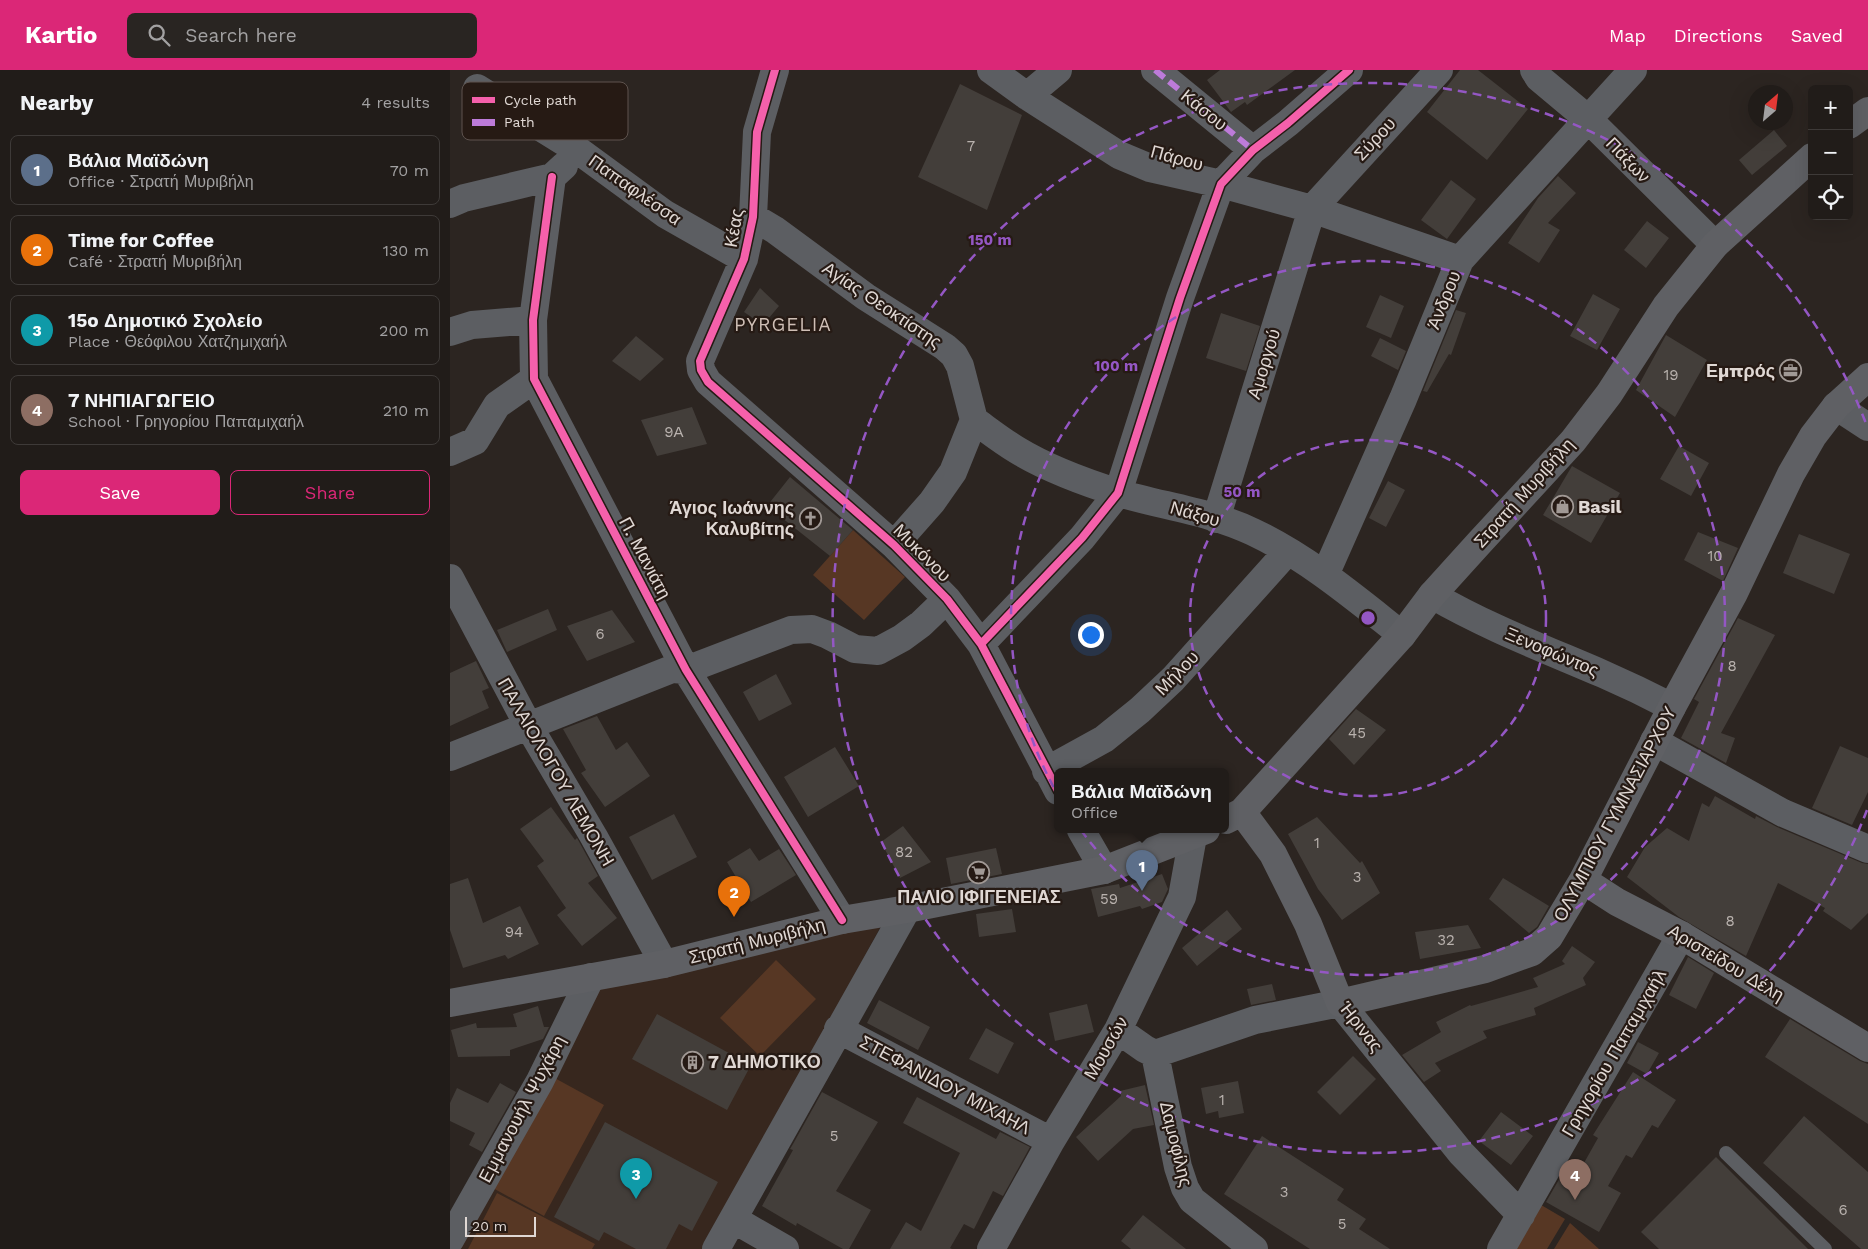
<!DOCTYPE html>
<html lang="en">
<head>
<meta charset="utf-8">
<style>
  body { margin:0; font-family:"Work Sans",sans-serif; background:#292522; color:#f1f3f6 }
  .controls { position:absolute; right:15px; top:15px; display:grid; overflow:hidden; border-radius:8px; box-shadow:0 5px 20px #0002 }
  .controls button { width:45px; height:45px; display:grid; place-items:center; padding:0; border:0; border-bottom:1px solid #3e3a38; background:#211c19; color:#f1f3f6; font:25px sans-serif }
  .compass { position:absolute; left:1298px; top:15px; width:45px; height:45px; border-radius:50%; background:#211c19; box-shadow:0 5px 20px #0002; rotate:28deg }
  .scale { position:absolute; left:15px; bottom:12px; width:71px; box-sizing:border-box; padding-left:5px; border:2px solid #e0d8d4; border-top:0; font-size:14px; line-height:18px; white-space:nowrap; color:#e0d8d4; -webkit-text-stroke:4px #261a14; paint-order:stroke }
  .you { position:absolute; left:640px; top:564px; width:18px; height:18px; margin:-12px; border:4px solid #fff; border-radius:50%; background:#1a73e8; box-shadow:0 0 0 8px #1a73e833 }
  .badge { display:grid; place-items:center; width:32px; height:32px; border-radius:50%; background:#db2777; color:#fff; font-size:16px; font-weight:700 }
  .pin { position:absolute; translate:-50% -41px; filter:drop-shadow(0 1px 2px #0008) }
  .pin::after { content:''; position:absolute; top:26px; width:18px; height:15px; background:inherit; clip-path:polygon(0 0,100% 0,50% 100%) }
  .popup { position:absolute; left:604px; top:698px; width:175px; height:65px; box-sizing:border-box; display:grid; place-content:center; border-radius:8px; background:#211c19; filter:drop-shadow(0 1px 4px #0005); font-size:16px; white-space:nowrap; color:#a2a1a2 }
  .popup b { font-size:19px; color:#f1f3f6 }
  .popup::after { content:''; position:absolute; left:50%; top:100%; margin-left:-10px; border:10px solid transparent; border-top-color:#211c19 }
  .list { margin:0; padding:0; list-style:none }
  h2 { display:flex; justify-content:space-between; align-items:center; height:65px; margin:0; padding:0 20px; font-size:21px }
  h2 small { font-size:16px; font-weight:400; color:#a2a1a2 }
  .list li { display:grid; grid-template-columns:32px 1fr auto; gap:15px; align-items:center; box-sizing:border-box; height:70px; margin:0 10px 10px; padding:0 10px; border:1px solid #3e3a38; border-radius:8px }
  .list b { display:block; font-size:19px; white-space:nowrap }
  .list p { margin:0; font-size:16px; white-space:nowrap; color:#a2a1a2 }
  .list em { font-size:16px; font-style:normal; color:#a2a1a2 }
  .actions { display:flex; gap:10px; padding:15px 20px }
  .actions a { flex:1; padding:11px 0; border:1px solid #db2777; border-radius:8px; text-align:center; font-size:18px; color:#db2777 }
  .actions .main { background:#db2777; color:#fff }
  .icon { flex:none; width:28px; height:28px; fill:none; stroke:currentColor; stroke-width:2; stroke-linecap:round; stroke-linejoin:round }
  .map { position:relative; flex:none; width:1418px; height:1179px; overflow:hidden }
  header { display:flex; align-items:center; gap:30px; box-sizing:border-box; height:70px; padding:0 25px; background:#db2777; color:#fff }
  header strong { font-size:24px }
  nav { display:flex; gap:28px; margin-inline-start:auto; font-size:18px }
  .search { width:350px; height:45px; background:#292522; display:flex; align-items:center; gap:12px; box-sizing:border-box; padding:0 18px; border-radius:8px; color:#a2a1a2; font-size:19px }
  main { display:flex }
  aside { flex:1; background:#211c19 }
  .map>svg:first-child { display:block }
  .built { fill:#37271e }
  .green { fill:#573724 }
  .building { fill:#433e3a }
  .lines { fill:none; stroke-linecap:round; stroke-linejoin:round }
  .lane { stroke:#5c5e62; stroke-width:14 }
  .street { stroke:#5c5e62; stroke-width:28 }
  .secondary { stroke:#5f6064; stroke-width:28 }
  .quiet { stroke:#bd7bd9; stroke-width:6; stroke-dasharray:12 6; stroke-linecap:butt }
  .cycleway-casing { stroke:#261a14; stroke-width:11 }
  .cycleway { stroke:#f560ab; stroke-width:8 }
  .ring { fill:none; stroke:#9457c4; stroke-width:2.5; stroke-dasharray:9 6 }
  .labels { text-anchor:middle; stroke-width:4.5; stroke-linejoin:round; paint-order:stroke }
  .number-label { font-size:15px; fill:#b9b2ae }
  .street-label { font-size:18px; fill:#e0d8d4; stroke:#261a14 }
  .poi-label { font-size:18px; font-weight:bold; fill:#e0d8d4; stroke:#261a14; text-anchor:end }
  .neighbourhood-label { font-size:19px; letter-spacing:1px; fill:#cfbfb6; stroke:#261a14 }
  .key { fill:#261a14; stroke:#5e534e; stroke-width:1 }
  .key-label { font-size:14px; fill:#e0d8d4 }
  .centre { fill:#9457c4; stroke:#261a14; stroke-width:2.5 }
  .ring-label { font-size:15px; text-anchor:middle; font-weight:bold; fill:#9457c4; stroke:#261a14; stroke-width:4.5; stroke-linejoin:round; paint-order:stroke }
</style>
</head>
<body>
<header>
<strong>Kartio</strong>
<div class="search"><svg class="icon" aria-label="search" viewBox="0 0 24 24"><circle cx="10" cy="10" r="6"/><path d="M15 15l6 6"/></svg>Search here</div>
<nav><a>Map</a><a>Directions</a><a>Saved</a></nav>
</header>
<main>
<aside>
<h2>Nearby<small>4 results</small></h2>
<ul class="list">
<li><span class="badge" style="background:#5c6f8a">1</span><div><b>Βάλια Μαϊδώνη</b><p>Office · Στρατή Μυριβήλη</p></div><em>70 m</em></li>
<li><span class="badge" style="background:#e8710a">2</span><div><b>Time for Coffee</b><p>Café · Στρατή Μυριβήλη</p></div><em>130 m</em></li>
<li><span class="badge" style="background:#0f9aa8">3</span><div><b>15o Δημοτικό Σχολείο</b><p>Place · Θεόφιλου Χατζημιχαήλ</p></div><em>200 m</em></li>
<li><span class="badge" style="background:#8d6e63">4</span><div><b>7 ΝΗΠΙΑΓΩΓΕΙΟ</b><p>School · Γρηγορίου Παπαμιχαήλ</p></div><em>210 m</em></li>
</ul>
<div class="actions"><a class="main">Save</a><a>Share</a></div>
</aside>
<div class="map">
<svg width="1418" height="1179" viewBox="0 0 1418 1179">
  <rect width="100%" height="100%" fill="#2c2521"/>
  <path class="built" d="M435,848L258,1179H5L143,921Z"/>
  <path class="green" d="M403,460L455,507L414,550L363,505Z
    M326,890L366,929L310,986L270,948Z
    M101,1006L154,1035L94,1146L41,1117Z
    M47,1123L145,1174L142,1179H18Z
    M1081,1129L1115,1149L1097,1179H1051Z
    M1120,1153L1149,1179H1104Z"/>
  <path class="building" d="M770,0H845L797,35L795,32L781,42L757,10Z
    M1010,0H1028L1078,39L1037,90L977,42Z
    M510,14L572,45L537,140L468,107Z
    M1324,60L1337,76L1302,105L1289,90Z
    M1108,106L1126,123L1098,153L1110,160L1089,193L1058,173L1088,128Z
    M1001,110L1026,129L997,169L971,150Z
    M1197,151L1219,168L1196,198L1174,180Z
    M310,218L329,236L313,255L294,242Z
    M1143,224L1170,239L1147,280L1120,266Z
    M930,225L954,236L941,268L916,257Z
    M1006,240L1016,243L1001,285L999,284L977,322L973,321Z
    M771,243L810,256L796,301L756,288Z
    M1216,265L1257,290L1225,347L1186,320Z
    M186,266L214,289L190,311L162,291Z
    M930,268L956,281L948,300L921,286Z
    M242,337L257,374L207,386L191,350Z
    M1229,376L1259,393L1241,426L1210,409Z
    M1122,396L1170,423L1141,473L1093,445Z
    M340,407L403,460L380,486L317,436Z
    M938,411L955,420L936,457L919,448Z
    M1248,462L1288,478L1273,511L1234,490Z
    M1349,464L1400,484L1384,524L1333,503Z
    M98,539L107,560L57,582L47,560Z
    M162,540L185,572L137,591L117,556Z
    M1288,548L1325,565L1271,663L1285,668L1276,693L1231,668L1249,632L1244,629Z
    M26,591L39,618L32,621L39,638L0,656V603Z
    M326,604L342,634L309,651L293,622Z
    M906,639L936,660L904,695L879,669Z
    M147,646L166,680L177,672L200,706L155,737L131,703L136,700L113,659Z
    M1390,676L1418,688V722L1402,755L1362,738Z
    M385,677L409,716L358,747L334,707Z
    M1265,726L1305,749L1306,746L1327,757L1412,793L1418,794V843L1401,860L1373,841L1375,838L1328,813L1296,886L1229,847L1177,807L1195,777L1217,758L1239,771L1252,733L1259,737Z
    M101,737L125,770L127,768L148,806L138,813L167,848L132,876L107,845L116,838L87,796L94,791L70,759Z
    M224,744L247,787L202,810L179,767Z
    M867,747L910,793L912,791L930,823L892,850L868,819L838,764Z
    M453,756L481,792L450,808L431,772Z
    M300,778L309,791L329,779L346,805L301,832L277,792Z
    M546,778L552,804L501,814L496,788Z
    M712,804L718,819L712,832L692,839L690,836L648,847L641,819L669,814L670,818Z
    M18,808L33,853L70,836L89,874L58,889L55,885L13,898L0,860V814Z
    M1053,808L1099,836L1087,857L1079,863L1039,829Z
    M562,839L566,862L529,867L526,844Z
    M777,840L792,859L747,896L732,878Z
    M1018,855L1031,878L970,889L965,862Z
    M1122,876L1145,892L1133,908L1136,915L1084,938L1086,945L1033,961L1037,968L985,993L991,1001L974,1012L952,985L991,962L986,952L1020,935L1021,936L1088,917L1083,908L1115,894L1112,891Z
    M1238,887L1264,903L1246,939L1219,925Z
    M822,914L826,930L801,935L797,919Z
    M429,930L480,957L468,980L417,953Z
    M637,934L644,962L605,971L599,943Z
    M88,936L94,957H99L93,969L60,980V986L8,987L1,960L26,953L27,958L67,957L63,944Z
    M207,944L301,995L277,1040L182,989Z
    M1340,949L1410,991L1418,994V1054L1315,987Z
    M536,958L564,973L548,1004L519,989Z
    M1188,972L1209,983L1197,1004L1177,993Z
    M903,986L926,1009L890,1045L867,1022Z
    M1183,1002L1226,1030L1208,1058L1202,1055L1182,1088L1176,1085L1158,1116L1171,1123L1149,1162L1096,1132L1118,1094L1130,1100L1148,1068L1143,1065Z
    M788,1011L794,1043L769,1048L768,1041L756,1044L751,1018Z
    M50,1013L66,1022L32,1082L19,1075L25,1063L0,1051V1033L7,1018L38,1033Z
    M695,1015L704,1055L683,1059L648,1091L626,1067L671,1026L670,1021Z
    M372,1022L428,1052L386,1121L421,1140L399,1179H393L347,1153L346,1156L312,1136L343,1080L340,1079L343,1074Z
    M467,1027L546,1069L550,1062L580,1077L553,1126L543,1121L524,1159L514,1154L500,1178L502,1179H440L456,1152L471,1161L510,1083L453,1053Z
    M1051,1042L1083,1066L1061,1095L1029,1071Z
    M1354,1046L1418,1102V1179H1411L1313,1093Z
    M155,1052L268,1112L242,1161L229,1154L216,1179H186L154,1162L149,1171L104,1147Z
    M812,1066L894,1119L887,1130L916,1149L909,1159L940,1179H860L774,1124Z
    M1266,1087L1358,1179H1209L1191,1162Z
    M693,1145L736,1179H681L671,1171Z"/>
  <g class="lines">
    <path class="lane" d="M1276,1083L1375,1179"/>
    <path class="street" d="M325,0L307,62L303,147L294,189L250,291L251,300L258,312L444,475L497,529L531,574L608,721
      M541,0L577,26L669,85L700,98L771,114L862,139L1010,190
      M705,0L803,80
      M1084,0L1089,8L1138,49L1265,175
      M27,18L129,81L215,144L294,189
      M577,26L608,0
      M102,107L83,250L84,309L236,600L392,850
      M0,134L14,128L102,107L114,96
      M303,147L325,160L416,227L495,277L504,285L510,296L524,350
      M0,262L22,255L83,250
      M1386,336L1418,357
      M524,350C538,360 552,371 567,380C598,399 634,412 669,423C712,436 762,442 803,462C858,488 905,528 952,565
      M0,382L25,371L47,335L84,309
      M766,449L862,139L989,0
      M444,475L482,432L503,402L524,350
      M875,505L953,329L1010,190L1183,0
      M0,508L78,655L144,767L214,894
      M982,525C1037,557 1095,579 1153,604C1176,614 1199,625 1222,637
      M531,574L632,468L668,423L730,228L771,114L803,80L838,53L899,0
      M1204,671L1333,743L1418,779
      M0,687L222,599L236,600L341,560L362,559L378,565L405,579L428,581L452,568L471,554L497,529
      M596,701L654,669L690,640L723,609L838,481
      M631,760L654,800
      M388,959L601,1071
      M668,960L695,979L705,984L728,1097L735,1118L742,1130L804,1179
      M705,984L805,950L890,933L1011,1083L1071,1145
      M283,1149L335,1179
      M0,1170L90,1011L141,907
      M266,1179L457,839
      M541,1179L601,1071L668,960L732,827L743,766
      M1051,1179L1231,865"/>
    <path class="secondary" d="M1399,55L1418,41
      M792,742L823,784L858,854L890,933L1035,899L1082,882L1099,867L1133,810L1222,637L1284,523L1341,404L1363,366L1386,336L1418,307
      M776,750L792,742L952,565L982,525L1030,472L1123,371L1159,324L1216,236L1265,175L1362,87
      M1133,810L1167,832L1231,865L1418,978
      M0,933L214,894L392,850L457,839L654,800L756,760"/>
    <path class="quiet" d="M705,0L803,80"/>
    <defs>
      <path id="cycleway" d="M325,0L307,62L303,147L294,189L250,291L251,300L258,312L444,475L497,529L531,574L608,721
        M102,107L83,250L84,309L236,600L392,850
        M531,574L632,468L668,423L730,228L771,114L803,80L838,53L899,0"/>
    </defs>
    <use href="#cycleway" class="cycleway-casing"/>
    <use href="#cycleway" class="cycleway"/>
  </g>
  <g class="ring">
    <circle cx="918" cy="548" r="178"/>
    <circle cx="918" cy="548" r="357"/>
    <path d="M1417 740A535 535 0 1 1 1417 356"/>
  </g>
  <defs>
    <symbol id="office-ring" viewBox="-11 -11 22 22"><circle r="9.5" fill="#261a14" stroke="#a19995" stroke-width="1.5"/><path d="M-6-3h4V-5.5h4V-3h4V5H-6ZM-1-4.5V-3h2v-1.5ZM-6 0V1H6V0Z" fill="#a19995"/></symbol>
    <symbol id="shop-ring" viewBox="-11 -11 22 22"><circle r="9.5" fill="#261a14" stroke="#a19995" stroke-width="1.5"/><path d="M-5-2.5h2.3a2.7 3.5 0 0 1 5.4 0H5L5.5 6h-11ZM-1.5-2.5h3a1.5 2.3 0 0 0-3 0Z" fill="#a19995"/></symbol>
    <symbol id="church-ring" viewBox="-11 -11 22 22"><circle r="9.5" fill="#261a14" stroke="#a19995" stroke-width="1.5"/><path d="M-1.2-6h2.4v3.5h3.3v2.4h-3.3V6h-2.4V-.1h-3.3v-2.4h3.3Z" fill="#a19995"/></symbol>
    <symbol id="supermarket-ring" viewBox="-11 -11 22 22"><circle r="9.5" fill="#261a14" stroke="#a19995" stroke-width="1.5"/><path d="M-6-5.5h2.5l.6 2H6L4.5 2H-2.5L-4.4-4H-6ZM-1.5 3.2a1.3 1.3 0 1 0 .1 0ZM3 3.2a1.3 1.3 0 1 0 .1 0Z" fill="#a19995"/></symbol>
    <symbol id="building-ring" viewBox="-11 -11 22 22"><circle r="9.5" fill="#261a14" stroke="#a19995" stroke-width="1.5"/><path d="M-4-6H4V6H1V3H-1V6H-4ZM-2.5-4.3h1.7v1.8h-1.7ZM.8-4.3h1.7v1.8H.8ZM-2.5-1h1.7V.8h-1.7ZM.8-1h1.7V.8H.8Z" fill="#a19995"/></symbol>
  </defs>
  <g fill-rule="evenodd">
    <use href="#office-ring" x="1328" y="288" width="25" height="25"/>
    <use href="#shop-ring" x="1100" y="424" width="25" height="25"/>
    <use href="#church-ring" x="348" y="436" width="25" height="25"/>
    <use href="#supermarket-ring" x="516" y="790" width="25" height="25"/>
    <use href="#building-ring" x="230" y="980" width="25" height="25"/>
  </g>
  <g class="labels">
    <g class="number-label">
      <text x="521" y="81">7</text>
      <text x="1221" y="310">19</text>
      <text x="224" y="367">9Α</text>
      <text x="1265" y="491">10</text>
      <text x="150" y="569">6</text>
      <text x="1282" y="601">8</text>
      <text x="907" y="668">45</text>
      <text x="867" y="778">1</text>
      <text x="454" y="787">82</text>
      <text x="907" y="812">3</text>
      <text x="659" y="834">59</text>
      <text x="1280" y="856">8</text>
      <text x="64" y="867">94</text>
      <text x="996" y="875">32</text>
      <text x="772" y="1035">1</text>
      <text x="384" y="1071">5</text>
      <text x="834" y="1127">3</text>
      <text x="1393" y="1145">6</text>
      <text x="892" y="1159">5</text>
    </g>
    <g class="street-label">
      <text transform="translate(754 40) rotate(39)" y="6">Κάσου</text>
      <text transform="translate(925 69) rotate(-47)" y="6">Σύρου</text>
      <text transform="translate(727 88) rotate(15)" y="6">Πάρου</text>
      <text transform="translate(1178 90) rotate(46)" y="6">Πάξων</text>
      <text transform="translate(185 120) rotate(35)" y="6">Παπαφλέσσα</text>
      <text transform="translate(284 158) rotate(-80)" y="6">Κέας</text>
      <text transform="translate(994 230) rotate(-68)" y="6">Άνδρου</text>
      <text transform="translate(432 235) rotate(34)" y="6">Αγίας Θεοκτίστης</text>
      <text transform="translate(814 294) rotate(-73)" y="6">Αμοργού</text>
      <text transform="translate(1074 423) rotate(-48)" y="6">Στρατή Μυριβήλη</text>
      <text transform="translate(745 444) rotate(16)" y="6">Νάξου</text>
      <text transform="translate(472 483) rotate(45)" y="6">Μυκόνου</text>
      <text transform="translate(195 488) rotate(62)" y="6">Π. Μανιάτη</text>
      <text transform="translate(1102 582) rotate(23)" y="6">Ξενοφώντος</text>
      <text transform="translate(727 603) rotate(-46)" y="6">Μήλου</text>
      <text transform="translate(106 702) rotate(60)" y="6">ΠΑΛΑΙΟΛΟΓΟΥ ΛΕΜΟΝΗ</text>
      <text transform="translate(1165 744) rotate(-62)" y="6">ΟΛΥΜΠΙΟΥ ΓΥΜΝΑΣΙΑΡΧΟΥ</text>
      <text transform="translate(307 871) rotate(-14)" y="6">Στρατή Μυριβήλη</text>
      <text transform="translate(1276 893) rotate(31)" y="6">Αριστείδου Δέλη</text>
      <text transform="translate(911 957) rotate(52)" y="6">Ήρινας</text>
      <text transform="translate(656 978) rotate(-60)" y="6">Μουσών</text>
      <text transform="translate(1164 983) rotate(-60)" y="6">Γρηγορίου Παπαμιχαήλ</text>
      <text transform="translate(495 1015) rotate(28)" y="6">ΣΤΕΦΑΝΙΔΟΥ ΜΙΧΑΗΛ</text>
      <text transform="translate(72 1039) rotate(-62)" y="6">Εμμανουήλ Ψυχάρη</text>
      <text transform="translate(726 1074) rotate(76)" y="6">Δαμοφίλης</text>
    </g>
    <g class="poi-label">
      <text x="1325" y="307">Εμπρός</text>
      <text x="1128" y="443" text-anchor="start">Basil</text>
      <text x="344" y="444">Άγιος Ιωάννης<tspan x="344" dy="21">Καλυβίτης</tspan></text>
      <text x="529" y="833" text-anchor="middle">ΠΑΛΙΟ ΙΦΙΓΕΝΕΙΑΣ</text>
      <text x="258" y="998" text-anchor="start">7 ΔΗΜΟΤΙΚΟ</text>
    </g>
    <g class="neighbourhood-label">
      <text x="333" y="261">PYRGELIA</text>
    </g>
  </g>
  <rect x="12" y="12" width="166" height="58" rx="8" class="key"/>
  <rect x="22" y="27" width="23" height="6" fill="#f560ab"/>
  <rect x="22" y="49" width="23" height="7" fill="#bd7bd9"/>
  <g class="key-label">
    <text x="54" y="35">Cycle path</text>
    <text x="54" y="57">Path</text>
  </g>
  <circle cx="918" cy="548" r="8" class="centre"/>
  <g class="ring-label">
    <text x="540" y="175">150 m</text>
    <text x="666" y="301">100 m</text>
    <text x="792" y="427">50 m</text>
  </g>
</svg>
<div class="controls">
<button>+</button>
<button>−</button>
<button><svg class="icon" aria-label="locate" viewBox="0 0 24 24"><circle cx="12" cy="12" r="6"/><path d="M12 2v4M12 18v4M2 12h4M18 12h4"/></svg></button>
</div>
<svg class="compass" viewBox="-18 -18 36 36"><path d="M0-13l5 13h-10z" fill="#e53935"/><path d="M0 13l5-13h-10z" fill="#a2a1a2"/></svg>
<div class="scale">20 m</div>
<div class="you"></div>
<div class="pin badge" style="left:692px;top:821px;background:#5c6f8a">1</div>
<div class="popup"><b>Βάλια Μαϊδώνη</b>Office</div>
<div class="pin badge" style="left:284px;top:847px;background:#e8710a">2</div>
<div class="pin badge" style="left:186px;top:1129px;background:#0f9aa8">3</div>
<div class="pin badge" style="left:1125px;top:1130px;background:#8d6e63">4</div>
</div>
</main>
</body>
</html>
